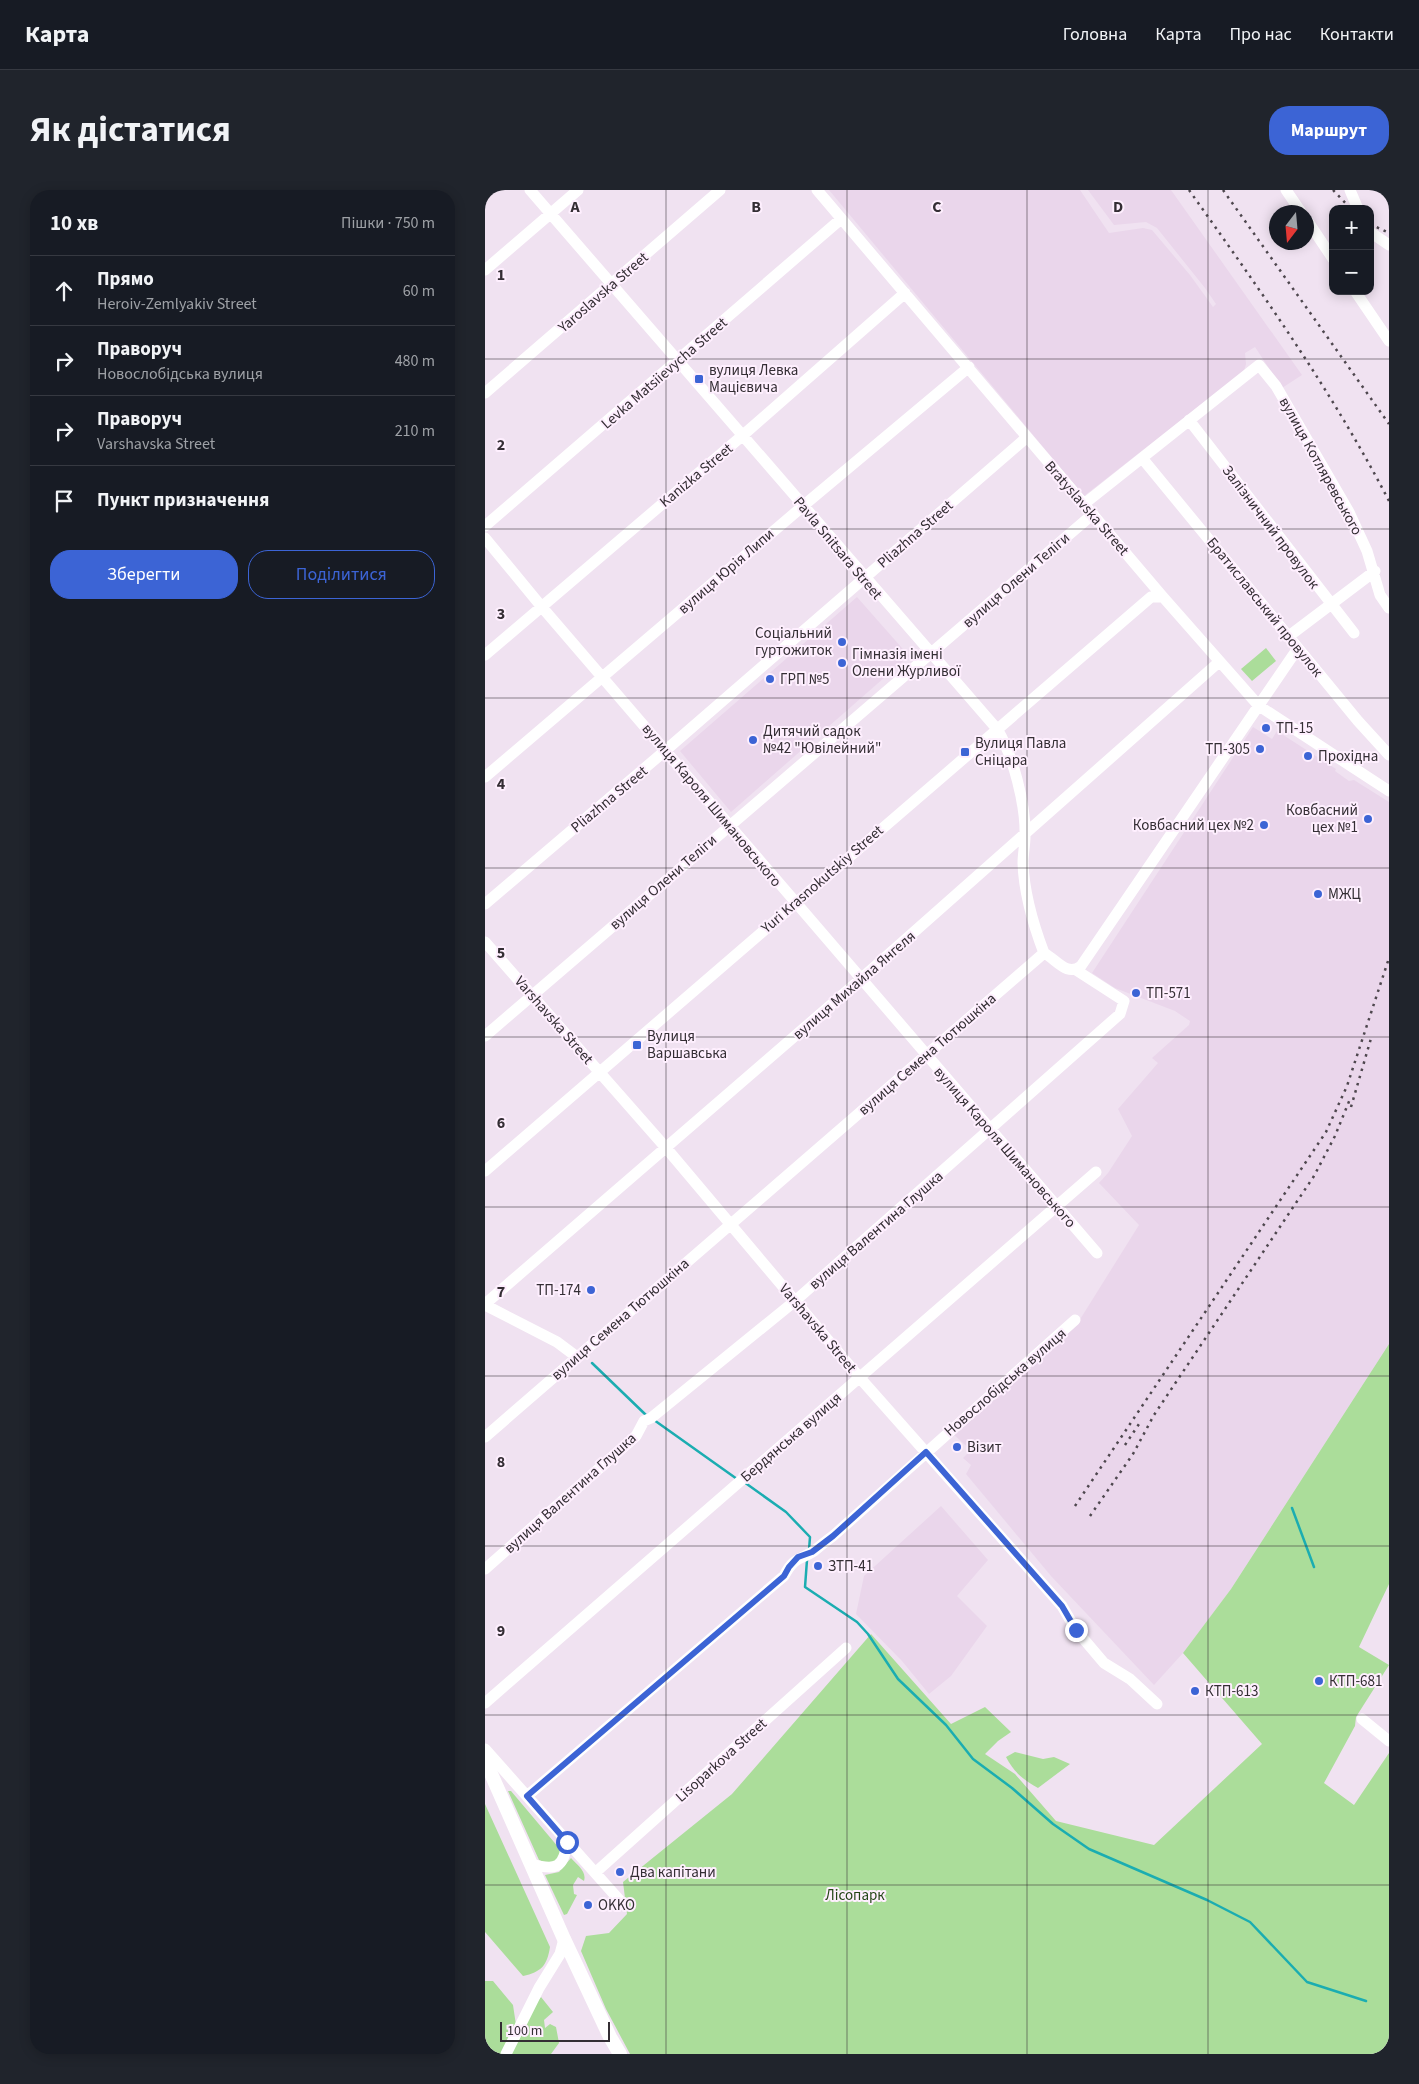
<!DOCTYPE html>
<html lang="uk">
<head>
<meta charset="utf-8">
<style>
  body { margin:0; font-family:"Source Sans 3",sans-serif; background:#20242c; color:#f1f3f6 }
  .controls { position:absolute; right:15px; top:15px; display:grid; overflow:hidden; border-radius:10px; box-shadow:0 2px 12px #0003 }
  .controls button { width:45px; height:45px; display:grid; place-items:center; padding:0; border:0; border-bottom:1px solid #363941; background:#171b24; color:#f1f3f6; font:25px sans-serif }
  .compass { position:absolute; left:784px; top:15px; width:45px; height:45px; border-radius:50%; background:#171b24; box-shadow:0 2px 12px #0003; rotate:196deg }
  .scale { position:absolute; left:15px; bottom:12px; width:110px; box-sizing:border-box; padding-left:5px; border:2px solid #342e34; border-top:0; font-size:14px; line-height:18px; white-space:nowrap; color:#342e34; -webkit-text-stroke:4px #feeffe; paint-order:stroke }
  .stop { position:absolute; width:15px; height:15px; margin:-11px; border:4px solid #3c64d5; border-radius:50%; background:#fff }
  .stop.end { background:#3c64d5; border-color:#fff; box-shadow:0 1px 5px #0008 }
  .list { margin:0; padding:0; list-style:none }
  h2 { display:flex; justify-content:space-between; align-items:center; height:65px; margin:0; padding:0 20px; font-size:21px }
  h2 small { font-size:16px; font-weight:400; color:#9ea1a6 }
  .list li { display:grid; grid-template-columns:32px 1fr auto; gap:15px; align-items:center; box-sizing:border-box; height:70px; padding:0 20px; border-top:1px solid #363941 }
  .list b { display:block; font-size:19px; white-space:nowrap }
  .list p { margin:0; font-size:16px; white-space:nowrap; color:#9ea1a6 }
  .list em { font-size:16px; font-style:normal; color:#9ea1a6 }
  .actions { display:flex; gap:10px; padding:15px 20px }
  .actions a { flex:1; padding:11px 0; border:1px solid #3c64d5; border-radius:20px; text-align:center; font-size:18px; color:#3c64d5 }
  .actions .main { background:#3c64d5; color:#fff }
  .icon { flex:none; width:28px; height:28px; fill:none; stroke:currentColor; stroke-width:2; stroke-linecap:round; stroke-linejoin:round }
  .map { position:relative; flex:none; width:904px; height:1864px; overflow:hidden; border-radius:20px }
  header { display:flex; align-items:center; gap:30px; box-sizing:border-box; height:70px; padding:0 25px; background:#171b24; border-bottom:1px solid #363941 }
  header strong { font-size:24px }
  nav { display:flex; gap:28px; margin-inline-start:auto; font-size:18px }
  .intro { display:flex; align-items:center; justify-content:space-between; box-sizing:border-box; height:120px; padding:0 30px }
  h1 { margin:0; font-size:35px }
  .button { padding:12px 22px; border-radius:20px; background:#3c64d5; color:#fff; font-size:18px; font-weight:700 }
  main { display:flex; gap:30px; padding:0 30px }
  aside { flex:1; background:#171b24; border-radius:20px; box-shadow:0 2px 12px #0003 }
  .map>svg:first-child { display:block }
  .built { fill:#ead6eb }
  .green { fill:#abdd9a }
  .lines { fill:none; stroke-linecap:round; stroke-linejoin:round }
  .stream { stroke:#1badb1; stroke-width:2.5 }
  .minor { stroke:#fff; stroke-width:11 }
  .major { stroke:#fff; stroke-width:14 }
  .rail { stroke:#4e474e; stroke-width:2.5; stroke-dasharray:2.5 5; stroke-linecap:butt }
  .route { stroke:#3c64d5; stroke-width:6 }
  .grid { fill:none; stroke:#342e34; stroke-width:1; stroke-opacity:0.55 }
  .poi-dot { fill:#3c64d5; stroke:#feeffe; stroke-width:2 }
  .labels { text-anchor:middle; stroke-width:4; stroke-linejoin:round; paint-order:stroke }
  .street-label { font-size:15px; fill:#342e34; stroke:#feeffe }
  .poi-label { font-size:15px; fill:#342e34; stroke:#feeffe; text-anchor:start }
  .park-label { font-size:15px; fill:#234515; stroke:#feeffe }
  .grid-label { font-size:16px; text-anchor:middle; font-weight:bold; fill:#342e34; stroke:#feeffe; stroke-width:4; stroke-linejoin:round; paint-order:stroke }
</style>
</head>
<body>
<header>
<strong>Карта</strong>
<nav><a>Головна</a><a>Карта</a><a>Про нас</a><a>Контакти</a></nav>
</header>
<div class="intro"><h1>Як дістатися</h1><a class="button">Маршрут</a></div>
<main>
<aside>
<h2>10 хв<small>Пішки · 750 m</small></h2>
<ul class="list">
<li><svg class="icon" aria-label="ahead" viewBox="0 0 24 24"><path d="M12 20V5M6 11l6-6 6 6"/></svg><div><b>Прямо</b><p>Heroiv-Zemlyakiv Street</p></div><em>60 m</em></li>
<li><svg class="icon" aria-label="right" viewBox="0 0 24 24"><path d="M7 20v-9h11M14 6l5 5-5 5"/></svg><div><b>Праворуч</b><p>Новослобідська вулиця</p></div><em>480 m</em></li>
<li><svg class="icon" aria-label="right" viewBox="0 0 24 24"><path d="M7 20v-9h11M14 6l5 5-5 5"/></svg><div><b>Праворуч</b><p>Varshavska Street</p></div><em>210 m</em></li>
<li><svg class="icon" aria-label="arrive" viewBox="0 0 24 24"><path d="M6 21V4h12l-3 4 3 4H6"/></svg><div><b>Пункт призначення</b></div></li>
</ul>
<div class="actions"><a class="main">Зберегти</a><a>Поділитися</a></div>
</aside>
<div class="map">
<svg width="904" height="1864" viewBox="0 0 904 1864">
  <rect width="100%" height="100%" fill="#f0e2f1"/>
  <path class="built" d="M344,0H595L624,43L658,38L667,40L705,85L728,117L731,114L720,98L672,38L661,32L629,35L603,0H686L817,185L797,198L770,157L760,163L761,174L759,181L599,306Z
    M372,407L424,466L246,622L195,561Z
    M768,537L787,549L792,541L851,579L850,581L864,591L869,590L904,612V1154L746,1399L698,1463L669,1495L566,1386L481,1284L486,1275L478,1268L486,1260L468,1244L594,1131L654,1035L614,993L623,983L647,946L633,919L673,873L667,868L704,835L705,831L690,821L630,798L607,783Z
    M456,1316L503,1370L472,1406L502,1436L466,1486L444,1504L417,1471L371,1424L379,1386Z"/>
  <path class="green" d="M781,458L791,471L767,491L756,479Z
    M904,1154V1394L874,1457L904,1475L871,1527L870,1536L839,1593L869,1615L904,1563V1864H145L121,1819L96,1761L101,1746L124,1743L142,1724L138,1692L247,1604L386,1444L466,1534L500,1517L526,1542L513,1551L500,1564L530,1584L571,1631L669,1655L777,1554L698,1463L746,1399Z
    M530,1562L558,1569L569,1567L585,1574L553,1598C537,1589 529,1582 521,1567Z
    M23,1601H26L74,1658L76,1666L66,1675L54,1670Z
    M0,1614L65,1757C62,1776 56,1782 38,1786L0,1742Z
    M86,1668C92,1675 102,1681 99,1691L93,1687L88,1695L89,1704L92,1705L82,1724L79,1725L60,1685L74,1682Z
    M0,1791H8L28,1815L31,1835L56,1807L68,1822L59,1830L60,1838L65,1834L71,1837L74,1853L66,1864H0Z"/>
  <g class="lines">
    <path class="stream" d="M107,1173L162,1226
      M169,1230L252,1289
      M259,1292L301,1322L325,1347L324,1360
      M807,1318L829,1377
      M322,1370L320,1397L372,1432L383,1444L413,1489L461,1535L488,1569L527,1598L568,1634L604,1659L722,1710L765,1732L822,1792L881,1811"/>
    <path class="minor" d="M45,0L512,539C528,565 541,615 540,646C540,655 538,664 538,673C539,704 548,734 559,763
      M332,0L678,407L774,516L904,601
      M801,0L816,22
      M865,0L873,19
      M822,30L848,69
      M885,42L904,55
      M0,80L93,0
      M870,101L904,151
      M0,203L235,0
      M704,230L869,443
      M657,268L873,531L904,565
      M599,314L774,175L791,196L864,322L882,361L895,405L904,418
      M0,336L356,29
      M0,348L56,416L612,1063
      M804,446L890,381
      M0,465L257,246L420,103
      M0,587L318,316L484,177
      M0,714L181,560L541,248
      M0,752L182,959L375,1188L577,1416L591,1440L619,1473L645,1489L672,1514
      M559,763C572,770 582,787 596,776L813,458
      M0,846L608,324
      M0,981L666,407H678
      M0,1114L377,788L734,472
      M0,1115L72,1152L92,1167
      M0,1247L559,763
      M0,1379L151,1246L159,1231L166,1228L310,1111L635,824L639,811L591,780
      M0,1513L611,982
      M877,1529L904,1551
      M0,1559L137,1713
      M42,1606L299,1386C309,1367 313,1371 329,1361C335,1356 341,1351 348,1346L590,1130
      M46,1674C71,1681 79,1678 82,1652
      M111,1682L361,1458
      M21,1864L54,1798L75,1764L79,1749"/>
    <path class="major" d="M0,1570L79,1749L125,1847L135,1864"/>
    <path class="rail" d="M704,0C775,100 847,201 904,311
      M738,0L904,234
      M848,0L866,19
      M885,34L904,43
      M866,917L887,845
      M640,1255L654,1234
      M590,1316L841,942L862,896L904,768
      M605,1326L648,1264L669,1225L829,986L850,946L865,909"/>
  </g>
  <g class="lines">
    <path class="route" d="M82,1652L42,1606L299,1386L304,1377L313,1367L327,1362L348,1346L441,1262L577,1416L591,1440"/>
  </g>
  <path class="grid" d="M181,0V1864M362,0V1864M542,0V1864M723,0V1864M0,169H904M0,339H904M0,508H904M0,678H904M0,847H904M0,1017H904M0,1186H904M0,1356H904M0,1525H904M0,1695H904"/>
  <g class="poi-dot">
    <rect x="209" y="184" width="10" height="10" rx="2.5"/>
    <circle cx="357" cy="452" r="5"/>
    <circle cx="357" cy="473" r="5"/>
    <circle cx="285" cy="489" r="5"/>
    <circle cx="781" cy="538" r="5"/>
    <circle cx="268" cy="550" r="5"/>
    <circle cx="775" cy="559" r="5"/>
    <rect x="475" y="557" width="10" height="10" rx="2.5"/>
    <circle cx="823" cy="566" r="5"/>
    <circle cx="883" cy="629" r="5"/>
    <circle cx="779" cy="635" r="5"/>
    <circle cx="833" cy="704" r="5"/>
    <circle cx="651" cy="803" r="5"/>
    <rect x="147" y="850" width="10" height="10" rx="2.5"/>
    <circle cx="106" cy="1100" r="5"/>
    <circle cx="472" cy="1257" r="5"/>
    <circle cx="333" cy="1376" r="5"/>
    <circle cx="834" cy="1491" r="5"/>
    <circle cx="710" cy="1501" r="5"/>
    <circle cx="135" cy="1682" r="5"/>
    <circle cx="103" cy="1715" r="5"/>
  </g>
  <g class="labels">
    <g class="street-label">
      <text transform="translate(118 102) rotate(-41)" y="5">Yaroslavska Street</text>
      <text transform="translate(179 183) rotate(-41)" y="5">Levka Matsiievycha Street</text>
      <text transform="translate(836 276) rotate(61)" y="5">вулиця Котляревського</text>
      <text transform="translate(211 285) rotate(-40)" y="5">Kanizka Street</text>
      <text transform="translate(602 318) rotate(49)" y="5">Bratyslavska Street</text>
      <text transform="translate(786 337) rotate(53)" y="5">Залізничний провулок</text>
      <text transform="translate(430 344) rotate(-41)" y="5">Pliazhna Street</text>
      <text transform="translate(353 358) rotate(50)" y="5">Pavla Snitsara Street</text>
      <text transform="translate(241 381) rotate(-41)" y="5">вулиця Юрія Липи</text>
      <text transform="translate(531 390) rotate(-41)" y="5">вулиця Олени Теліги</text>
      <text transform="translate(780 417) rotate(51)" y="5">Братиславський провулок</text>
      <text transform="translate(124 609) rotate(-40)" y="5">Pliazhna Street</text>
      <text transform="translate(227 615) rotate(50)" y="5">вулиця Кароля Шимановського</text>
      <text transform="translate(337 689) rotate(-41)" y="5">Yuri Krasnokutskiy Street</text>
      <text transform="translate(178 692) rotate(-41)" y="5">вулиця Олени Теліги</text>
      <text transform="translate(369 795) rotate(-41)" y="5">вулиця Михайла Янгеля</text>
      <text transform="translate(69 830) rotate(49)" y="5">Varshavska Street</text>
      <text transform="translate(442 864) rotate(-41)" y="5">вулиця Семена Тютюшкіна</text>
      <text transform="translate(520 957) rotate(49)" y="5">вулиця Кароля Шимановського</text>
      <text transform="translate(391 1040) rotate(-41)" y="5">вулиця Валентина Глушка</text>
      <text transform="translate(135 1129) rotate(-41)" y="5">вулиця Семена Тютюшкіна</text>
      <text transform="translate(333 1138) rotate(50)" y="5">Varshavska Street</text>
      <text transform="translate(520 1192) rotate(-41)" y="5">Новослобідська вулиця</text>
      <text transform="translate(306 1247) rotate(-41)" y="5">Бердянська вулиця</text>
      <text transform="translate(85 1303) rotate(-42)" y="5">вулиця Валентина Глушка</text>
      <text transform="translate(236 1570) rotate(-42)" y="5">Lisoparkova Street</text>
    </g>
    <g class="poi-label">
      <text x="224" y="185">вулиця Левка<tspan x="224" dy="17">Мацієвича</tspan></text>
      <text x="347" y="448" text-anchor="end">Соціальний<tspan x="347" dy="17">гуртожиток</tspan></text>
      <text x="367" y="469">Гімназія імені<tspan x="367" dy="17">Олени Журливої</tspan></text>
      <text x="295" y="494">ГРП №5</text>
      <text x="791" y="543">ТП-15</text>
      <text x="278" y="546">Дитячий садок<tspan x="278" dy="17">№42 "Ювілейний"</tspan></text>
      <text x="490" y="558">Вулиця Павла<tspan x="490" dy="17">Сніцара</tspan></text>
      <text x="765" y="564" text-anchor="end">ТП-305</text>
      <text x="833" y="571">Прохідна</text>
      <text x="873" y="625" text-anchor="end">Ковбасний<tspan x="873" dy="17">цех №1</tspan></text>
      <text x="769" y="640" text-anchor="end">Ковбасний цех №2</text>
      <text x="843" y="709">МЖЦ</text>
      <text x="661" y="808">ТП-571</text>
      <text x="162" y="851">Вулиця<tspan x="162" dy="17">Варшавська</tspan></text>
      <text x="96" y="1105" text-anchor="end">ТП-174</text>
      <text x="482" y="1262">Візит</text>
      <text x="343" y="1381">ЗТП-41</text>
      <text x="844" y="1496">КТП-681</text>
      <text x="720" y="1506">КТП-613</text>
      <text x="145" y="1687">Два капітани</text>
      <text x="113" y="1720">OKKO</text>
    </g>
    <g class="park-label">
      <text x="370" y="1710">Лісопарк</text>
    </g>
  </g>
  <g class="grid-label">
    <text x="90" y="22">A</text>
    <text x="271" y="22">B</text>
    <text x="452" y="22">C</text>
    <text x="633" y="22">D</text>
    <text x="16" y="90">1</text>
    <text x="16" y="260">2</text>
    <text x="16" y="429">3</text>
    <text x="16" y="599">4</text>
    <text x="16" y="768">5</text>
    <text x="16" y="938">6</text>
    <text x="16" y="1107">7</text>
    <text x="16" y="1277">8</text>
    <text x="16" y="1446">9</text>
  </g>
</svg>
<div class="controls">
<button>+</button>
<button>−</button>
</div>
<svg class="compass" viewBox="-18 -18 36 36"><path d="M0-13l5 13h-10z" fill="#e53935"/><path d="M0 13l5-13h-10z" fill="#9ea1a6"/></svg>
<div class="scale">100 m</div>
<div class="stop" style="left:82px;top:1652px"></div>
<div class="stop end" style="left:591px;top:1440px"></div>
</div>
</main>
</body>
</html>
